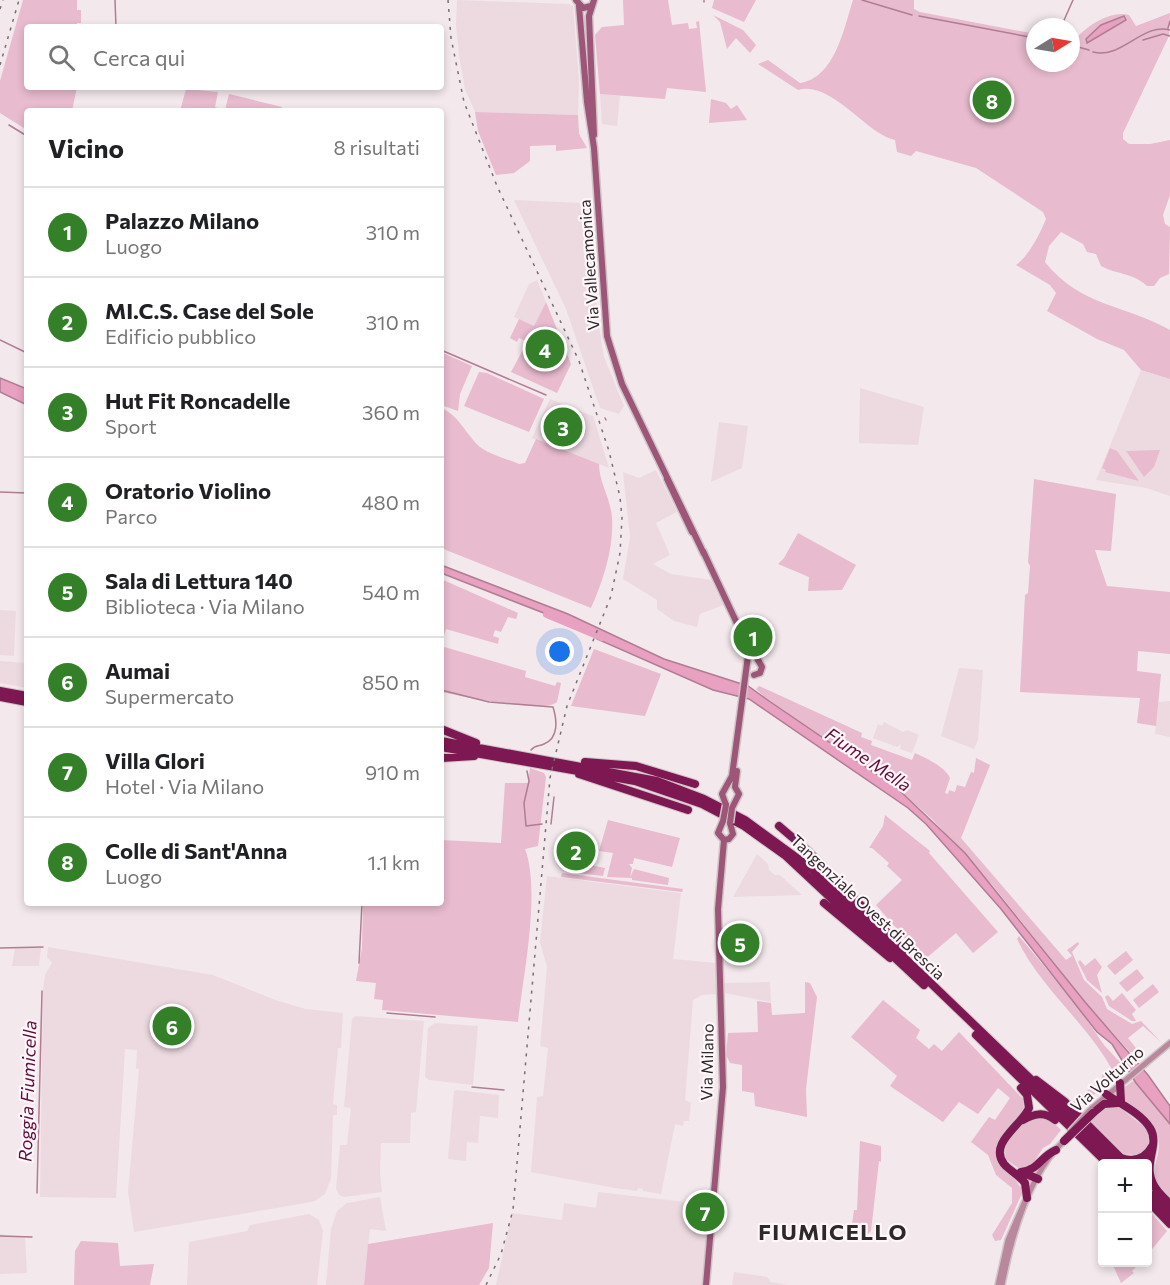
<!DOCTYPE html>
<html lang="it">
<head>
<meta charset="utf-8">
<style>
  body { margin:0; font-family:Commissioner,sans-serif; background:#f2f2f2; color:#202124 }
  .controls { position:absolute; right:18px; bottom:18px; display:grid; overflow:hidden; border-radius:6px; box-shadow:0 3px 9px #0003 }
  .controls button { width:54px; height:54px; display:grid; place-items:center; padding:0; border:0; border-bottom:2px solid #e0e0e0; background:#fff; color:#202124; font:30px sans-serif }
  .compass { position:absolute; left:1026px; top:18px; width:54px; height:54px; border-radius:50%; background:#fff; box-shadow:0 3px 9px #0003; rotate:79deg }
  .you { position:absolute; left:560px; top:652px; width:21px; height:21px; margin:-15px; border:4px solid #fff; border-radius:50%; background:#1a73e8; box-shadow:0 0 0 9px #1a73e833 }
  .badge { display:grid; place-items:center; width:39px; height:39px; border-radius:50%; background:#338029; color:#fff; font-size:20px; font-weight:700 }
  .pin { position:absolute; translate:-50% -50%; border:3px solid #fff; box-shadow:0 2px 6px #0006 }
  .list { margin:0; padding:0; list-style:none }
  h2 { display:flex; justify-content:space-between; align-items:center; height:78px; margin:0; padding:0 24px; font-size:26px }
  h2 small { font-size:20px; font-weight:400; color:#757577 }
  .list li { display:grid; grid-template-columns:39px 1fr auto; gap:18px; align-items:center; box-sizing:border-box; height:90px; padding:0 24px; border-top:2px solid #e0e0e0 }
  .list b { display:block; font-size:22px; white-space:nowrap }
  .list p { margin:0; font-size:20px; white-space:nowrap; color:#757577 }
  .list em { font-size:20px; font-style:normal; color:#757577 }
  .icon { flex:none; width:33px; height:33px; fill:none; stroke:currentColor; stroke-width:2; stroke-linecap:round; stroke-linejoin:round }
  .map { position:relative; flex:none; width:1170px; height:1285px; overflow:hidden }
  .search { position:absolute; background:#fff; box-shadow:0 3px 9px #0003; left:24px; top:24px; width:420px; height:66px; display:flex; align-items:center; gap:15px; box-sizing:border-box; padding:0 21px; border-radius:6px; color:#757577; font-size:22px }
  .panel { position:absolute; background:#fff; box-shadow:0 3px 9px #0003; left:24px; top:108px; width:420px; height:798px; border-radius:6px }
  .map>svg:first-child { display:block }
  .built { fill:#eddae1 }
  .green { fill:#e8bbce }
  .water { fill:#e8a1c0; stroke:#b07d93; stroke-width:1.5 }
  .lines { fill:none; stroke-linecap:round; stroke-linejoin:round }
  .stream { stroke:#b07d93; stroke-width:1.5 }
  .river { stroke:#e8a1c0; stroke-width:8 }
  .tertiary-casing { stroke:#cfc6c9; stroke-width:8 }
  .secondary-casing { stroke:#cfc6c9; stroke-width:9 }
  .trunk-casing { stroke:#cfc6c9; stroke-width:10 }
  .tertiary { stroke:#ba889d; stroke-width:5 }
  .secondary { stroke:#9e5678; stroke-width:6 }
  .trunk { stroke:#7e1852; stroke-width:8 }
  .rail { stroke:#767072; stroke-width:1.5; stroke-dasharray:3 6; stroke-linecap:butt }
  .tertiary-bridge-casing { stroke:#cfc6c9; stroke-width:8; stroke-linecap:butt }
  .secondary-bridge-casing { stroke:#cfc6c9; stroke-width:9; stroke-linecap:butt }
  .trunk-bridge-casing { stroke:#cfc6c9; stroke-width:10; stroke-linecap:butt }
  .tertiary-bridge { stroke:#ba889d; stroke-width:5 }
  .secondary-bridge { stroke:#9e5678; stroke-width:6 }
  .trunk-bridge { stroke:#7e1852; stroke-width:8 }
  .labels { text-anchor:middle; stroke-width:4.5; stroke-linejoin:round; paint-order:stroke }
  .street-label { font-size:16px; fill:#2d292b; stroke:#fff6f9 }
  .water-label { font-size:18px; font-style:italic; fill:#5f0c3c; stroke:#fff6f9 }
  .district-label { font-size:22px; font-weight:bold; letter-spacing:1.5px; fill:#2d292b; stroke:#fff6f9 }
</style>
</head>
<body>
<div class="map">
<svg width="1170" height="1285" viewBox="0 0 1170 1285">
  <rect width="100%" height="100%" fill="#f3e8ec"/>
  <path class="built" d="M457,0L569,4L573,6L579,80L578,115L475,112L465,89L459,55L456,25Z
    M600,94L620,95L617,126L602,124Z
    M514,200L581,203L587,206L598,321L604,357L624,406L619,414L600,408L566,309Z
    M537,280L546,302L534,326L514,317L529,284Z
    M1141,370L1170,379V496L1146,488L1096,480Z
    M860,388L924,407L918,445L859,443Z
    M550,399L593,416L609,468L532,438Z
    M719,422L748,426L742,468L711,482Z
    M656,470L677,512L656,523L670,555L653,564L671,574L711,580L723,605L700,614L697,627L674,621L657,609V600L623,579L630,537L623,472L639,478Z
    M0,610L16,611L14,656L0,655Z
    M0,661L27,663V688L0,683Z
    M959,668L983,670L978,740L974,749L941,736Z
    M1170,701V737L1155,734L1158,702Z
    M884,722L903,732L907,730L919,735L912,753L900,749L901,744L897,747L873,738L878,724L882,726Z
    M757,854L768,864L769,870L775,875H780L802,895L733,897Z
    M547,876L681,893L673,959L717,963L718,994L702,995L693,1000L685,1100L691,1103L689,1121H684L683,1126L675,1124L661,1194L643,1191V1189L638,1188L637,1191L615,1188L531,1172L537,1097L543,1096L548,1048L540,1046L547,967L540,942Z
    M48,947L213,975L278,1001L306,1009L343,1013L341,1048H338L333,1104L337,1105V1115H333L331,1178L325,1194L315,1201L294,1205L134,1232L128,1192L139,1069H136L137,1050L125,1049L116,1198L40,1197L43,990L45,975L52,963L47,957Z
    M15,948H41L39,966H12Z
    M770,982L771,1002L725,993L724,983Z
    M355,1016L424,1021L416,1112L411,1113L410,1143H381L380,1173L382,1192L344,1197L339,1195L336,1189L340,1145H347L351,1108L344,1107L352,1019Z
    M435,1023L478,1026L473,1085L429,1080L425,1077L428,1028Z
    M457,1090L499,1095L498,1118L480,1116L478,1143L467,1142L466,1161L448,1159L454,1091Z
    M598,1192L712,1205L704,1285H496L512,1213L562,1220L564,1203L596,1208Z
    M380,1197L386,1231L370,1229L364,1285H326L331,1229L337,1211L347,1203Z
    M309,1214L319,1220L323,1231L317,1285H187L189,1242L247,1231L250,1225Z
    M0,1234L25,1238L27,1273L0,1274Z
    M734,1272L767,1277L771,1282L788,1285H732Z"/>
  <path class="green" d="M23,0H77V10H81V23H77V27H27V87H77L72,111H27V130L0,113V81Z
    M623,0H668L672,25L688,23L689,29L697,28L696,22L699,21L706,92L667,88L665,99L600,94L595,35L602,27L624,25Z
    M714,0H756L744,22L712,8Z
    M853,0H914V9L920,12L1035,34V63H1071V41H1074C1085,27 1110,10 1129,15L1136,26L1170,13L1169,36L1123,133V139L1129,144H1150L1170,140V195L1163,215L1165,224L1170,227L1169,274L1160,278L1154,286H1147C1132,272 1117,275 1101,266L1096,254L1087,252L1083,244L1061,232L1049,246L1045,262C1081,307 1124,304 1170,330V379L1141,370L1124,350L1097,339L1047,311L1056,293L1050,285L1016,265C1028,257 1040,234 1046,219L1043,212L976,168L916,151L911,156L897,152L895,140C866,134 831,80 798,90L758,64L768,60L800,83C835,78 844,28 853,0Z
    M713,15L743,30L756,45L750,53L736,38L727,49L720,22Z
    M186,89L218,92L215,107L225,110L229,94L282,107L280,111H180Z
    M711,99L726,103L731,109L737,105L747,120L709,123Z
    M475,112L578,115L579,134L587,148L556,151V145L530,146V161L514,173L496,175L478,131Z
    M546,302L571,364L557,393L511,372L527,342L519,338L517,342L510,338L519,319L534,326Z
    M441,352L472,366L460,394L458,411L441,405Z
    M479,372L487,373L544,399L529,432L464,406Z
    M441,408C458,414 467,436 480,447C491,455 507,459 519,464L525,463L536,439L599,464C599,483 611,499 612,518C614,548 603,581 591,608L441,548Z
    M1110,448L1117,451L1139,481L1105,472L1106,470L1102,468Z
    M1160,450L1154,467L1144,477L1126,451Z
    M1034,479L1116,494L1111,551L1095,550L1107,586L1170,592V654L1138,651L1137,671L1161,674L1156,726L1137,723L1140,698L1020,692L1025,595L1028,593L1030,566L1028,562Z
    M798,533L856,565L842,590L808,591L809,577L778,564L784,558Z
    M441,579L518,613L516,619L508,617L501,632L495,630L493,636L499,638L498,644L446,629L441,645Z
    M441,646L526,671L525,677L555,686L557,682L561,683L557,702C545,714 460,696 441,692Z
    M594,649L661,674L645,716L571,706Z
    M759,686L862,733L861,737L872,741L871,745L912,760L915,753C928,759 945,767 950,778L945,793L948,794L949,790L955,792L957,785L965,787L971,772L974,773L976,758L990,765L961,838L1066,960L1072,956L1067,950L1078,942L1079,944L1072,952L1084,980L1102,997L1107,1009L1132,1024L1141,1021L1161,1042L1143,1026L1128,1038L1139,1052H1130L1085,1002L994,887L932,819L898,789L769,701L756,689Z
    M530,768L544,773L546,777L538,846L525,849C541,891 523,977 518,1022L382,1010L383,1000L374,999L376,983L356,981L362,948L363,903H441V840L501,843L505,783H528Z
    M885,815L930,851L929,853L998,932L973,953L956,933L924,960L876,905L902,880L887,866L889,863L872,848H869L883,826Z
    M608,820L680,838L672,867L634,858L633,864H629L632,868L630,877L634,869L669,878L668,885L632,880V878L607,877L613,853L599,851Z
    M580,863L605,868L603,876L578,873Z
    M562,873L683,889L682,892L561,877Z
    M1019,936L1078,1007L1104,1045L1126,1069L1116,1077C1091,1026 1041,990 1017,939Z
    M1126,951L1133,960L1115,975L1107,966Z
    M1095,958L1102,967L1097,975L1102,993L1087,980L1078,962L1080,960L1085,966Z
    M1137,969L1144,978L1127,992L1119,983Z
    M805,982L810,983L817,997L806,1089L807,1117L755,1106L754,1093L742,1091V1065L730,1063L726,1055L728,1033L758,1032L757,1001L771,1003L772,1015L805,1013Z
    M1153,984L1159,992L1139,1008L1133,1000Z
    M1122,993L1136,1010L1132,1014L1136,1021H1132L1109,1006L1105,997L1108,995L1113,1001Z
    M883,1000L920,1030L916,1038L929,1049L934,1044L942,1051L959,1032L1023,1099L1024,1109L1003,1133L995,1151L1023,1191L1001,1240L995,1241L992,1235L1012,1203V1188L996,1175L988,1155L971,1142L989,1117L995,1120L1010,1098L998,1088L978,1114L959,1102L943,1122L890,1086L897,1076L851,1037Z
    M1104,1070H1108L1114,1079L1078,1107L1073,1102L1101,1080Z
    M1134,1080L1170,1124V1200C1139,1170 1166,1160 1157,1133C1152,1117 1135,1111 1123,1100L1121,1090Z
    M1116,1105L1147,1129L1149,1145L1138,1155L1122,1154L1088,1122L1105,1107Z
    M1031,1117L1049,1118L1061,1130L1050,1144L1043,1148L1031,1166L1018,1168L1006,1159C1001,1141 1018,1127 1031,1117Z
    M860,1141L881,1146V1162L879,1161L871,1231L866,1236L852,1224L854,1210H857Z
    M1148,1209L1167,1231L1148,1254Z
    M493,1223L489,1268L479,1285H364L368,1244Z
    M81,1241L118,1243L120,1266L154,1264L150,1285H74L75,1251Z
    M1112,1263H1140L1132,1271L1134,1273L1121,1283Z"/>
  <path class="water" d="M1124,16L1126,20L1087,43L1086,39L1101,25Z
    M0,378L27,389V405L0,392Z
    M441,565L568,614L664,659L748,686L769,701L898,789L965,853L1085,1002L1148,1075L1170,1106V1124L1136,1083L1112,1044L1097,1032L1001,909L926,824L908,808L749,699L713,690L597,639L590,631L441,573Z"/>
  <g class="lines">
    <path class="stream" d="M115,0L116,27
      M704,0V2
      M862,0L912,15
      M919,16L1035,38
      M1061,27L1073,0
      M1168,28L1170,21
      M1143,40L1163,34L1170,36
      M1071,45L1089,50
      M1093,52C1121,60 1143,22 1170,30
      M9,125L27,136
      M0,340L27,353
      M441,350L546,395
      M605,418L606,420
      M0,492L27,493
      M441,690L489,702L553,707C557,720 559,738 544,744C538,747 536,744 531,750
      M527,771L529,781L524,803L526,826L542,824
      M551,824L554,797
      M0,948L43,947
      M359,963L362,903
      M387,1013L435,1017
      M472,1087L504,1090
      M37,1193L42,991
      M0,1236L32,1237"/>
    <path class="river" d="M547,614L602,637"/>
    <defs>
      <path id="tertiary" d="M1091,1109L1170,1043
        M998,1285L1008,1240L1025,1201
        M1002,1285C1011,1239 1029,1173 1064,1141"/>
      <path id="secondary" d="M576,0L583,8L591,6
        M594,0L589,16L594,135
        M579,6L587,102L594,148L607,336L622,384L704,554
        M667,479L692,532
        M703,551L741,632L748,656L732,776L722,794L726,805
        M748,642L762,667L760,673L754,675
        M732,808L739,794L735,787L737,771
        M723,821L718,833L724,840
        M724,840L729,839L733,834L730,823
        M706,1285L723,1087L718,909L724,840"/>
      <path id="trunk" d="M0,691L27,696
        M0,697L27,702
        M441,729L476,743
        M441,741L657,781L704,799L745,820L812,869L1119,1164
        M441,747L635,781L702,804L744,826L786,856L924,985
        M441,758L474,756
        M585,762L636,766L695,784
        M579,774L688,810
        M779,826L807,850L894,939L902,952
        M824,903L890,958
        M976,1035L1108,1164
        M1036,1080L1065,1102L1121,1158C1135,1163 1146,1158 1153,1145
        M1120,1083L1121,1101
        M1021,1088L1027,1095L1029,1108C1022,1125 988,1143 1004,1164C1010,1171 1019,1175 1025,1183L1027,1198
        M1106,1094C1120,1104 1141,1113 1150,1128C1159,1142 1147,1159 1150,1174C1152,1187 1161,1195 1170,1204
        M1093,1113L1104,1104L1118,1103
        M1023,1120C1034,1114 1044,1111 1055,1120
        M1021,1172C1040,1169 1040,1157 1056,1150
        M1024,1173L1038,1179
        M1148,1192L1170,1214
        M1148,1201L1170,1224"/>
    </defs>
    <use href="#tertiary" class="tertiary-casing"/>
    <use href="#secondary" class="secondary-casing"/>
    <use href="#trunk" class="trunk-casing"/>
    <use href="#tertiary" class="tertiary"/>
    <use href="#secondary" class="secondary"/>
    <use href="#trunk" class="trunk"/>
    <path class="rail" d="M448,0L451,38L464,102L497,186L579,361L609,451L620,497L622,518L620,553L611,596L567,706L550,778L513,1210L501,1254L486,1285
      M0,9L3,0
      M0,65L19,0"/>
    <defs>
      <path id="tertiary-bridge" d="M1070,1132L1091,1109"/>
      <path id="secondary-bridge" d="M723,821L726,805
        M730,823L732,808"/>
      <path id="trunk-bridge" d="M1064,1141L1093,1113"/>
    </defs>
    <use href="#tertiary-bridge" class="tertiary-bridge-casing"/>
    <use href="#secondary-bridge" class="secondary-bridge-casing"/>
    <use href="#trunk-bridge" class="trunk-bridge-casing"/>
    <use href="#tertiary-bridge" class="tertiary-bridge"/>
    <use href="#secondary-bridge" class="secondary-bridge"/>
    <use href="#trunk-bridge" class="trunk-bridge"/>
  </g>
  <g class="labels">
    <g class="street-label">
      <text transform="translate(589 265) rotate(-94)" y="6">Via Vallecamonica</text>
      <text transform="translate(868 907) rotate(43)" y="6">Tangenziale Ovest di Brescia</text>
      <text transform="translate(707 1062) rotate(-89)" y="6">Via Milano</text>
      <text transform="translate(1107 1079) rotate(-41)" y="6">Via Volturno</text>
    </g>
    <g class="water-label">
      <text transform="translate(868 760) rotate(34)" y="6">Fiume Mella</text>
      <text transform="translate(28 1091) rotate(-88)" y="6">Roggia Fiumicella</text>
    </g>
    <g class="district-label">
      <text x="833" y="1240">FIUMICELLO</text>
    </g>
  </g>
</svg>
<div class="controls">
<button>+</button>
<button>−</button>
</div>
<svg class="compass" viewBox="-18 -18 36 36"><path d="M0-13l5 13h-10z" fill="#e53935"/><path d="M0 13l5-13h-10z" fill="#757577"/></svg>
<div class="you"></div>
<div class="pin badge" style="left:753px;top:637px">1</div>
<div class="pin badge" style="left:576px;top:851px">2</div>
<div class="pin badge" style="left:563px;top:427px">3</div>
<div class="pin badge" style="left:545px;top:349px">4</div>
<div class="pin badge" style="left:740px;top:943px">5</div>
<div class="pin badge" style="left:172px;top:1026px">6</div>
<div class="pin badge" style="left:705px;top:1212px">7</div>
<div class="pin badge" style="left:992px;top:100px">8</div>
<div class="search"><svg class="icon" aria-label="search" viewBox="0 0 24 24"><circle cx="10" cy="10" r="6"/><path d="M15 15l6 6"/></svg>Cerca qui</div>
<section class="panel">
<h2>Vicino<small>8 risultati</small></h2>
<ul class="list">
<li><span class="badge">1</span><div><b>Palazzo Milano</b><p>Luogo</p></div><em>310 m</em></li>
<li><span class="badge">2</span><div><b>MI.C.S. Case del Sole</b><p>Edificio pubblico</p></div><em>310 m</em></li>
<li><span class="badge">3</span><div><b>Hut Fit Roncadelle</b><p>Sport</p></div><em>360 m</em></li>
<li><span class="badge">4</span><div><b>Oratorio Violino</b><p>Parco</p></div><em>480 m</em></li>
<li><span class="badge">5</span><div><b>Sala di Lettura 140</b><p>Biblioteca · Via Milano</p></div><em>540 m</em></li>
<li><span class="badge">6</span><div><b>Aumai</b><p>Supermercato</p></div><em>850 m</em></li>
<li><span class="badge">7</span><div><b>Villa Glori</b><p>Hotel · Via Milano</p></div><em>910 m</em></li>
<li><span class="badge">8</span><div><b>Colle di Sant'Anna</b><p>Luogo</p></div><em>1.1 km</em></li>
</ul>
</section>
</div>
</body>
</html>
